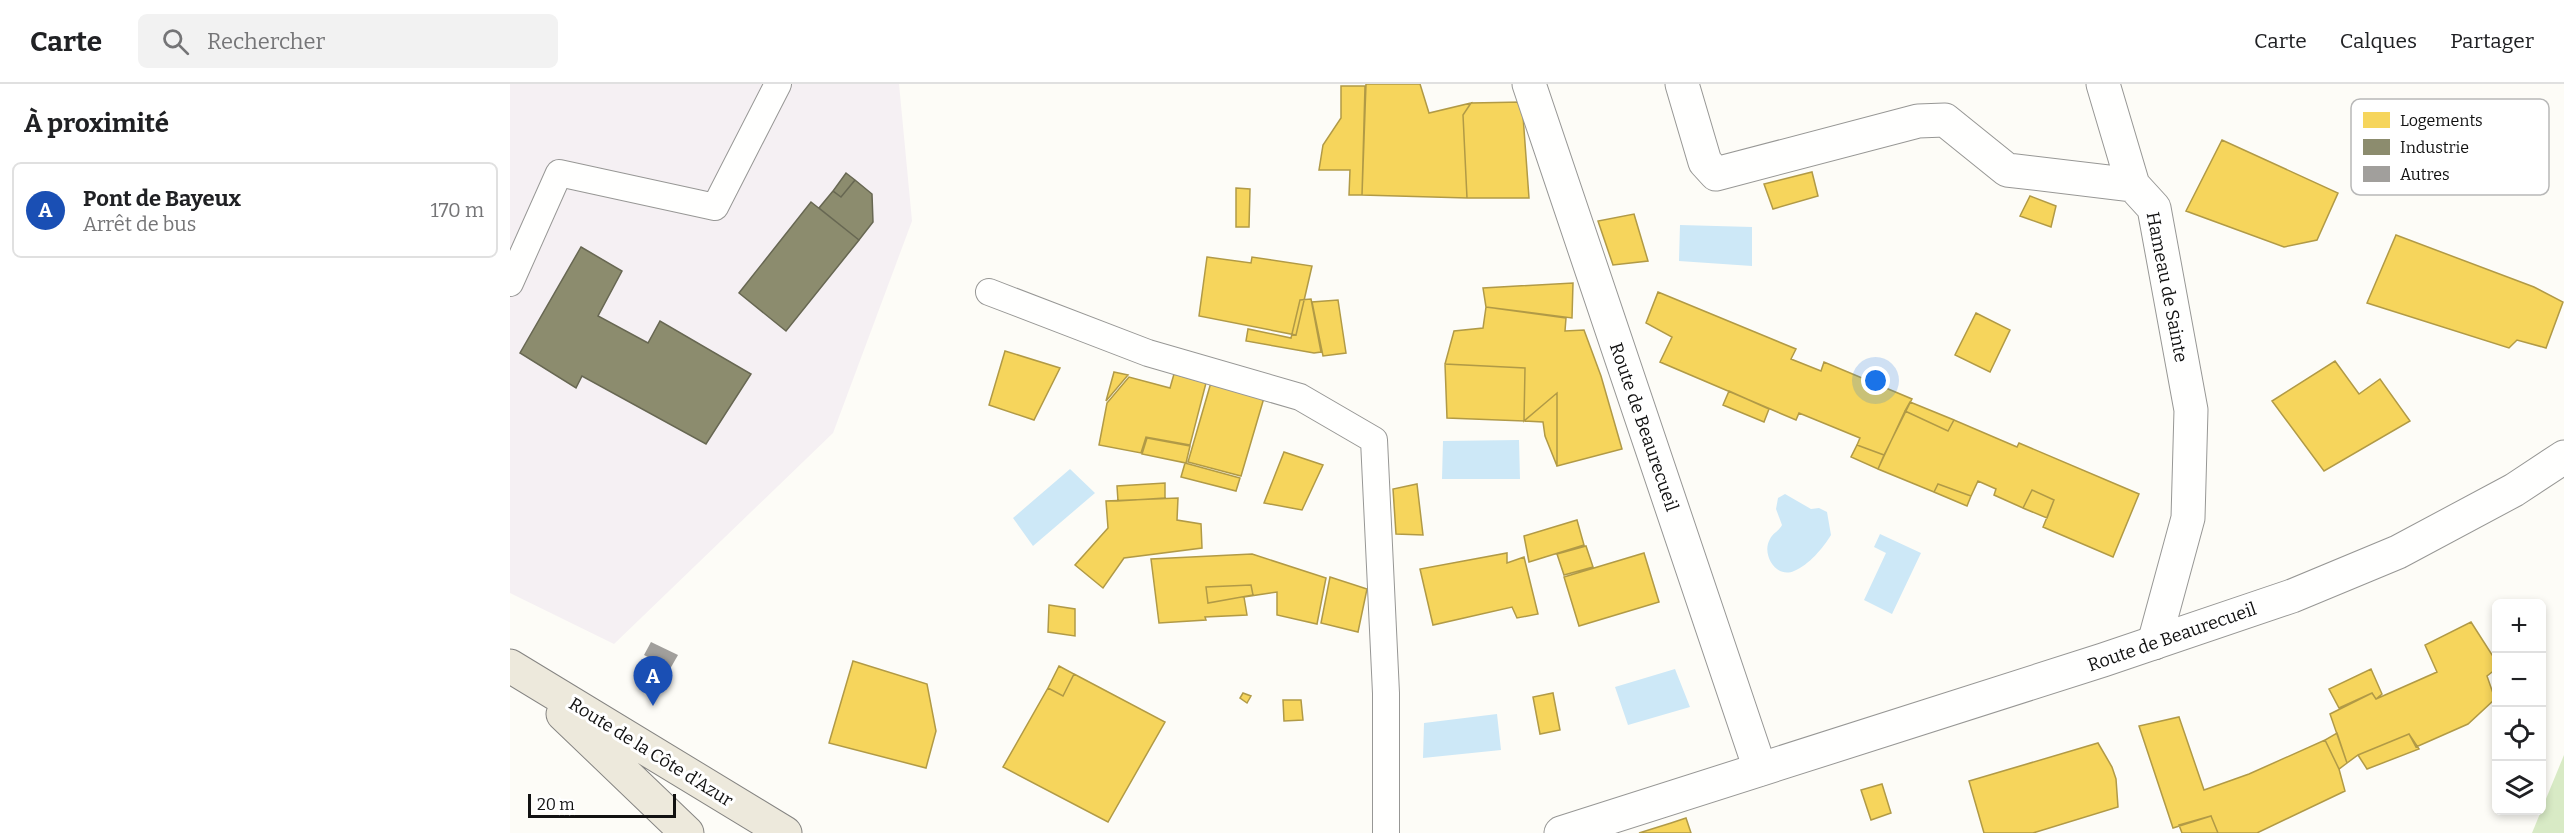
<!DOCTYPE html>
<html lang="fr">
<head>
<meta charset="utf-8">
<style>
  body { margin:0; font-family:Bitter,serif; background:#f2f2f2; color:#202124 }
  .controls { position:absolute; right:18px; bottom:18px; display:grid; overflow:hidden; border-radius:9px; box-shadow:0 3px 9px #0003 }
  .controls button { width:54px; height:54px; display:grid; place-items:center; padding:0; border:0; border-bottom:2px solid #e0e0e0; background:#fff; color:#202124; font:30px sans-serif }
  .scale { position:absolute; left:18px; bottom:15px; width:148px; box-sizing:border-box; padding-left:6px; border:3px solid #111; border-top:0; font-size:16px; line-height:21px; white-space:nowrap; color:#111; -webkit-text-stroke:4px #fff; paint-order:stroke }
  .you { position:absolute; left:1366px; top:297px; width:21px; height:21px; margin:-15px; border:4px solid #fff; border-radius:50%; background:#1a73e8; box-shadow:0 0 0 9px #1a73e833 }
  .badge { display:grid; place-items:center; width:39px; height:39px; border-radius:50%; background:#0b8043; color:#fff; font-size:20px; font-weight:700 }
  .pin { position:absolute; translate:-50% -50px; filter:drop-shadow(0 2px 3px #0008) }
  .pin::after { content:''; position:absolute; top:32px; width:21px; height:18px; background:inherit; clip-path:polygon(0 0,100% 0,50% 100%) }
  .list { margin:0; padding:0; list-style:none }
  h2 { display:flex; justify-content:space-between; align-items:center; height:78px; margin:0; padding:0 24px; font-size:26px }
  h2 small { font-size:20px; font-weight:400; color:#757577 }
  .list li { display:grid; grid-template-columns:39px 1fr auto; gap:18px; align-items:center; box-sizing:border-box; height:96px; margin:0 12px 12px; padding:0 12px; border:2px solid #e0e0e0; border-radius:9px }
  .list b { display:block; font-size:22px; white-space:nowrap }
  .list p { margin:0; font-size:20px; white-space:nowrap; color:#757577 }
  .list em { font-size:20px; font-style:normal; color:#757577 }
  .icon { flex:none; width:33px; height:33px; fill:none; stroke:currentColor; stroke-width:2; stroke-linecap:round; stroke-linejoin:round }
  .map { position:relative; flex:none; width:2054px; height:749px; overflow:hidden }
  header { display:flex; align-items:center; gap:36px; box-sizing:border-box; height:84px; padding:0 30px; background:#fff; border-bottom:2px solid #e0e0e0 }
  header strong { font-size:28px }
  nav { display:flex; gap:33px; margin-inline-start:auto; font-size:21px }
  .search { width:420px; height:54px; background:#f2f2f2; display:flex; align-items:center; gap:15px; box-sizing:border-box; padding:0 21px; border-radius:9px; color:#757577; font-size:22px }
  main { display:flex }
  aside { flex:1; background:#fff }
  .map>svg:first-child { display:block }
  .industrial { fill:#f5f0f3 }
  .forest { fill:#d8eac5 }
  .water { fill:#cde8f7 }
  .homes { fill:#f6d55c; stroke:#b19a46; stroke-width:1.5 }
  .industry { fill:#8c8c6e; stroke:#676752; stroke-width:1.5 }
  .building { fill:#a19f9c }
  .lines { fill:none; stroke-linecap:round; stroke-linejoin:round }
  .service-casing { stroke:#979795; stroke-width:28 }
  .minor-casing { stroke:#979795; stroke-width:35 }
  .tertiary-casing { stroke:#979795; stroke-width:35 }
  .primary-casing { stroke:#858482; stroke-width:35 }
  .service { stroke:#fffffe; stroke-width:26 }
  .minor { stroke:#fffffe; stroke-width:33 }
  .tertiary { stroke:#fffffe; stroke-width:33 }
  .primary { stroke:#ede9dc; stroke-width:33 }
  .labels { text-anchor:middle; stroke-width:6; stroke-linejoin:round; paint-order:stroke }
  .street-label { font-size:18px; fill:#111; stroke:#fff }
  .key { fill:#fff; stroke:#b8b8b8; stroke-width:1.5 }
  .key-label { font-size:16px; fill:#111 }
</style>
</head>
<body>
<header>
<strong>Carte</strong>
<div class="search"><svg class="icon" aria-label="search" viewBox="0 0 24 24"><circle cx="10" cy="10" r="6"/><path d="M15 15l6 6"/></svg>Rechercher</div>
<nav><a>Carte</a><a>Calques</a><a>Partager</a></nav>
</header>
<main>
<aside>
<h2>À proximité<small></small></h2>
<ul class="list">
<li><span class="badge" style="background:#1a4fb4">A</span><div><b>Pont de Bayeux</b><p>Arrêt de bus</p></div><em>170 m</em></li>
</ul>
</aside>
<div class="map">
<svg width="2054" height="749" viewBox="0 0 2054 749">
  <rect width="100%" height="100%" fill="#fdfcf7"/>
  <path class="industrial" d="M0,0H389L402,137L323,349L104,560L0,509Z"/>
  <path class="forest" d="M2054,671V749H2022Z"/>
  <path class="water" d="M1170,141L1242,143V182L1169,177Z
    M1009,356L1010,395H932L933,357Z
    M560,385L585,409L523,462L503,434Z
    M1275,410L1301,425L1309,424L1317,428L1321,451C1313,464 1299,481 1284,487C1266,495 1251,470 1260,455C1263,449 1269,447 1272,441L1266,425L1268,414Z
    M1370,450L1411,469L1382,530L1354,516L1376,469L1364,463Z
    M1165,585L1180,623L1118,641L1105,603Z
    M987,630L991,666L913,674L914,639Z"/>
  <path class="homes" d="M856,0H910L919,29L961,19L953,31L957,114L852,111Z
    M831,2H855L852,111H839L840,86H809L813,61L831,34Z
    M1012,18L1019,114H957L953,31L961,19Z
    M1712,56L1828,109L1807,156L1774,163L1676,127Z
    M1302,88L1308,112L1263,125L1254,100Z
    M726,104L740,105L739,143H726Z
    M1520,112L1546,122L1541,143L1510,132Z
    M1124,130L1138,177L1103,181L1088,137Z
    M1886,151L2024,203L2053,218L2036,264L2007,256L1999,264L1857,219Z
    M697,173L741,179L742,173L802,182L786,251L689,232Z
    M1063,199L1062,234L976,223L973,204Z
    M1148,208L1286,265L1281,275L1311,287L1314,278L1402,315L1374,371L1347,361L1350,354L1289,329L1286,336L1150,278L1162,253L1136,239Z
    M801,215L811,268L804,269L736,257L738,245L781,254L790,216Z
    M828,216L836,269L813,272L802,218Z
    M976,223L1056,234L1055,247L1074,246L1091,292L1112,365L1047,382V309L1014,337L1015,284L935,280L944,247L973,244Z
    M1466,229L1500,246L1480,288L1445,271Z
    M495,267L550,284L524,336L479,321Z
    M1825,277L1849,310L1870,295L1900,337L1814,387L1762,317Z
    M935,280L1015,284L1014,337L937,334Z
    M604,288L618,291L596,317Z
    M664,290L696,299L680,361L636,353L631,369L589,361L597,319L619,293L660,304Z
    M702,295L756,307L731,392L678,378Z
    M1219,307L1259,325L1254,338L1213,321Z
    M1047,309V382L1035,352L1033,338L1014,337Z
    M1400,318L1444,336L1438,347L1395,327Z
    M1395,327L1438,347L1444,336L1507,363L1509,359L1629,410L1603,473L1533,443L1544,416L1522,406L1513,424L1484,411L1486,405L1468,397L1461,412L1428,400L1424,408L1368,385Z
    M637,354L680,362L676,379L632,370Z
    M1347,361L1374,371L1368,385L1341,373Z
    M774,368L813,381L792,426L754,419Z
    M675,379L730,394L726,407L671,393Z
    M655,399V414L608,417L607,402Z
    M907,400L913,451L886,450L883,405Z
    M1428,400L1461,412L1457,422L1424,408Z
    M1522,406L1544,416L1537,434L1513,424Z
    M668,414L667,436L691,440L692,464L614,474L593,504L565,481L598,444L596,417Z
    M1067,436L1074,461L1019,478L1014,452Z
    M1076,462L1083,483L1054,491L1047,470Z
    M997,469V479L1014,473L1028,530L1007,534L1002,523L923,541L910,485Z
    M1134,469L1149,518L1069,542L1054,493Z
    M742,470L816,494L807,540L767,531V508L734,513L737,531L695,533L696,536L649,539L641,475Z
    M820,493L857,505L848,548L811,539Z
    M741,501L743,511L698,519L696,503Z
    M539,521L565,525V552L538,548Z
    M1961,538L1986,577V585L1977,592L1985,615L1958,640L1906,663L1899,650L1848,671L1837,679L1820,630L1862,609L1866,615L1927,588L1915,561Z
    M343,577L417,600L426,647L416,684L319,659Z
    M549,582L564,590L553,612L538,604Z
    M1861,585L1872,610L1866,615L1862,609L1829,624L1819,605Z
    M564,590L655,638L598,738L493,683L538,604L553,612Z
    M733,609L741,612L737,619L730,614Z
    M1043,609L1050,646L1030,650L1023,613Z
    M773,616H791L793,636L774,637Z
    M1669,633L1694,706L1739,690L1815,656L1829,685L1835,707L1747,749H1708L1701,732L1663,744L1629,642Z
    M1827,649L1837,679L1829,685L1815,656Z
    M1899,650L1909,665L1857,685L1848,671Z
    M1588,659L1602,683L1606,695L1608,723L1523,749H1474L1459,697Z
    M1372,700L1381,729L1361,736L1351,706Z
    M1701,732L1708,749H1672L1669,741Z
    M1176,734L1181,749H1129L1161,739Z"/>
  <path class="industry" d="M336,89L345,96L331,113L323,107Z
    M345,96L362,110L363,138L349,156L309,124L323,107L331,113Z
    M301,118L349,156L276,247L229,209Z
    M71,163L112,187L88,232L138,259L150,237L241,290L196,360L72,292L66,304L10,269Z"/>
  <path class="building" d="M141,558L168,571L160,585L134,571Z"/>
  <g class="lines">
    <defs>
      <path id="service" d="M0,199L49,89L205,123L268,0
        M479,208L638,269L790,313L864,356L876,609V749"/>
      <path id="minor" d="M1019,0L1250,685
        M1172,0L1195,78L1206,90L1408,37L1435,36L1497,86L1623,101L1644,124L1681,326L1678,434L1644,559
        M1593,0L1623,101"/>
      <path id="tertiary" d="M1051,749L1593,576L1782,512L1888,468L2004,406L2054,373"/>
      <path id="primary" d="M0,582L275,749
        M53,630L177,749"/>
    </defs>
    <use href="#service" class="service-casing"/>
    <use href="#minor" class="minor-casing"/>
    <use href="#tertiary" class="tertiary-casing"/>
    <use href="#primary" class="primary-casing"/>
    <use href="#service" class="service"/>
    <use href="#minor" class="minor"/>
    <use href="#tertiary" class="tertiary"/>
    <use href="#primary" class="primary"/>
  </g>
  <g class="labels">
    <g class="street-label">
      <text transform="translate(1657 203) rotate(79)" y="6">Hameau de Sainte</text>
      <text transform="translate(1134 343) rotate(71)" y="6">Route de Beaurecueil</text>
      <text transform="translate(1662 553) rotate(-19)" y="6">Route de Beaurecueil</text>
      <text transform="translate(141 668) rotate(32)" y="6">Route de la Côte d'Azur</text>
    </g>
  </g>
  <rect x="1841" y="15" width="198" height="96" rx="9" class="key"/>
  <rect x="1853" y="28" width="27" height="16" fill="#f6d55c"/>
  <rect x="1853" y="55" width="27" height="16" fill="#8c8c6e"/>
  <rect x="1853" y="82" width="27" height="16" fill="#a19f9c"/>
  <g class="key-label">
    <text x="1890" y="42">Logements</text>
    <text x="1890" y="69">Industrie</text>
    <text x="1890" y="96">Autres</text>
  </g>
</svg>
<div class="controls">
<button>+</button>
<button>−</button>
<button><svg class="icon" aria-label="locate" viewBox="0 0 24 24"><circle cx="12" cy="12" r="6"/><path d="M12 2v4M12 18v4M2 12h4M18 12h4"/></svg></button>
<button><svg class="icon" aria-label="layers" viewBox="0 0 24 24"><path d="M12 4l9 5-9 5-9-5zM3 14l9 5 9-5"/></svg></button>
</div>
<div class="scale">20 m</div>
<div class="you"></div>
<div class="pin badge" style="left:143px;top:622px;background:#1a4fb4">A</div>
</div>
</main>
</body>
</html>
